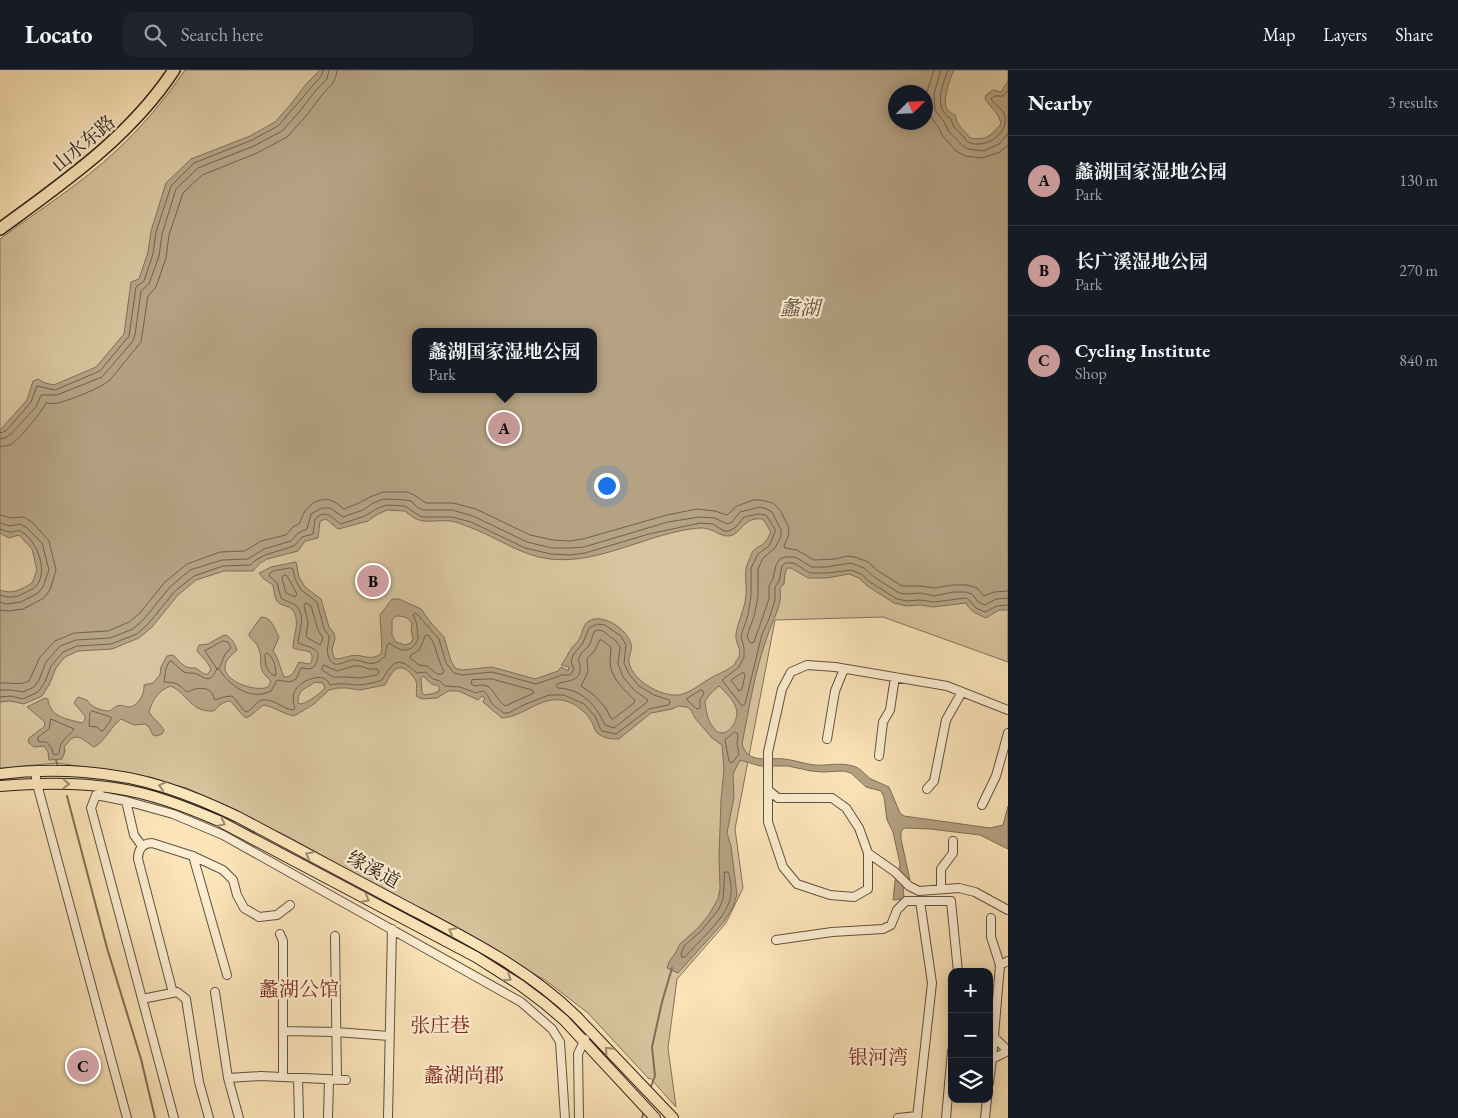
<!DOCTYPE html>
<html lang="en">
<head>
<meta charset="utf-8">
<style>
  body { margin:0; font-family:"EB Garamond","Noto Serif SC",serif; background:#20242c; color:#f1f3f6 }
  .controls { position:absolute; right:15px; bottom:15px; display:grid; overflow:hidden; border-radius:10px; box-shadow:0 2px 12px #0003 }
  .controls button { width:45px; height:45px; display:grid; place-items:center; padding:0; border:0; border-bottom:1px solid #363941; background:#171b24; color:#f1f3f6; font:25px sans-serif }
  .compass { position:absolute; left:888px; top:15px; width:45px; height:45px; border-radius:50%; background:#171b24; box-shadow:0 2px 12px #0003; rotate:66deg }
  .you { position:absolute; left:606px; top:415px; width:18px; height:18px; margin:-12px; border:4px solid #fff; border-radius:50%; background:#1a73e8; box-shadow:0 0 0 8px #1a73e833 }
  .badge { display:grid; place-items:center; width:32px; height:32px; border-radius:50%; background:#c59692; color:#111; font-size:16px; font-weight:700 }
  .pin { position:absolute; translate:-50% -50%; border:2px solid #fff; box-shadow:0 1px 5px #0006 }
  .popup { position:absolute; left:412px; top:258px; width:185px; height:65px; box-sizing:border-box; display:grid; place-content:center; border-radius:10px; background:#171b24; filter:drop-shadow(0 1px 4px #0005); font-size:16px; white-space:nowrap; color:#9ea1a6 }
  .popup b { font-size:19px; color:#f1f3f6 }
  .popup::after { content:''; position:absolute; left:50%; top:100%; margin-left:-10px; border:10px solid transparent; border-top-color:#171b24 }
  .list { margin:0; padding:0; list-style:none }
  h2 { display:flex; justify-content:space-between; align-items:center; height:65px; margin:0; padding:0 20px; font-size:21px }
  h2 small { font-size:16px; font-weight:400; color:#9ea1a6 }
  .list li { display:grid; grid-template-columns:32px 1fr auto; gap:15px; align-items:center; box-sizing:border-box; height:90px; padding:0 20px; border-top:1px solid #363941 }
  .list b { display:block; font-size:19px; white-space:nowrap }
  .list p { margin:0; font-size:16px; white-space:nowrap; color:#9ea1a6 }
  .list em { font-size:16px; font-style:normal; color:#9ea1a6 }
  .icon { flex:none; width:28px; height:28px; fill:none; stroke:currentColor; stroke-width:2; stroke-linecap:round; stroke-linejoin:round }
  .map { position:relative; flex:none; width:1008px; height:1048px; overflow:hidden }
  header { display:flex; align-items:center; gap:30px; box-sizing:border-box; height:70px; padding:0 25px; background:#171b24; border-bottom:1px solid #363941 }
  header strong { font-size:24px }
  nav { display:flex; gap:28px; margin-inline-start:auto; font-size:18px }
  .search { width:350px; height:45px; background:#20242c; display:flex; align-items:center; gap:12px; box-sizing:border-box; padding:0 18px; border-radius:10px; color:#9ea1a6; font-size:19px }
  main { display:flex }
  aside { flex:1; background:#171b24 }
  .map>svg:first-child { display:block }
  .green { fill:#d8c49e; stroke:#82725c; fill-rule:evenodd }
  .water { fill:#b5a283; stroke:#7e6e59; fill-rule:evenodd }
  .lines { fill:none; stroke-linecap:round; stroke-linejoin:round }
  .shore { stroke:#70614e; stroke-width:1 }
  .stream { stroke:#7e6e59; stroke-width:2 }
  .minor-casing { stroke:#5f5141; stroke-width:10 }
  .major-casing { stroke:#2b2019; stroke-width:12 }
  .highway-casing { stroke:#2b2019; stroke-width:14 }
  .minor { stroke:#fdeed2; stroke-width:8 }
  .major { stroke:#fce5b9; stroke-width:10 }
  .highway { stroke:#fce5b9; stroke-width:11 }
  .oneway { stroke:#9e8c71 }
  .labels { text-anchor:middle; stroke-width:4.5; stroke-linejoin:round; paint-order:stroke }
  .street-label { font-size:19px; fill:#2b2019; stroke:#fdeed2 }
  .water-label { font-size:20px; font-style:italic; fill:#5b4e3e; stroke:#fdeed2 }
  .neighbourhood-label { font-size:20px; fill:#7a1f14; stroke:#fdeed2 }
</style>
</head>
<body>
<header>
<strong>Locato</strong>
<div class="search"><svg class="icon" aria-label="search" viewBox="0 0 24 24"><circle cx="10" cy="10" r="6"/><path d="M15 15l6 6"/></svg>Search here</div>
<nav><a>Map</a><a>Layers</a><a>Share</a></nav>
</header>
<main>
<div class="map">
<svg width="1008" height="1048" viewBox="0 0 1008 1048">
  <rect width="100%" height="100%" fill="#fce5b9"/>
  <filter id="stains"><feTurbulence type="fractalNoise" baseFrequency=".004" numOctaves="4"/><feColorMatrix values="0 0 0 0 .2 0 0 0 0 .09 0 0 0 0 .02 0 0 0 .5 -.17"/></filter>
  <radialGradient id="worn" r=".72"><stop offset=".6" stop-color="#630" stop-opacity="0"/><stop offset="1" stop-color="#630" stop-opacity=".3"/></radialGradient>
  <path class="green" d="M185,0H1008V592L883,547L775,550L735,759L743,818L726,853L677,909L668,978L676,1037L650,1008L649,1009L588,943L545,910L289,767L187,718L114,701L57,693L0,698V169C39,140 81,114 116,81C142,57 165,29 185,0ZM896,22H926V52H896ZM415,262H593V319H415Z"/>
  <path class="water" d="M320,0H954C950,8 943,29 946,37C947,41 952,43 955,45C958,58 963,58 970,68C987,71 990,66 1001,54C999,42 991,39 985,29L986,25L993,20L1001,22L1008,11V540H999L986,548C977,544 971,542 966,533L933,537L920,535L907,536L894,533L867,516L859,508L849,504L827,508H808L791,498H787L785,504L784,514L780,518C783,536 772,550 767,567C755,601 749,638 742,674C748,695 769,687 784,689C795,690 804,694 815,695C827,696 840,692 853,696C861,698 865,705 871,709C877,712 883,714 889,717L900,743L904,746L990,758L1003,755L1008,736V779L980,765L930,759L904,758L901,762V769L910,810L903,816L904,829L893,830L895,811L899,801L900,794L893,762L887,750L884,727L881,721L866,717L851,703L844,701L823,702L811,701L788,696H760L740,690L733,704L734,727L727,763L731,776L737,825L732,839L723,853L678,903L667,898L669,892L676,882L680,874L698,858L708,846L718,829L720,819L719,787L721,730L724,699L722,675L712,668L695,648L691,640L687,637L678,636L672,639L651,643L619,669C613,669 606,669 600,665C594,662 594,654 590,649C584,640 572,631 561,630C539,627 523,647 502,648L483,632L485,628L482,626L478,630L459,621H448L437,628L423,629L417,627C415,621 418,616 416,611C414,607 411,604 408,601C396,591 390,606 385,615L360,620L347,618H338L329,620L314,634L294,646C283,644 275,637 264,635C256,639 255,644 246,648C239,643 236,636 230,631C223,632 219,635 214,641C191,643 188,624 171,616C159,620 152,630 149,642C153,649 160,653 164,660L162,664L156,666L153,665L149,657L145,654L134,655L121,649C110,657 106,671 94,677C86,673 78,661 69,671C68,673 66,675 64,677L65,681L62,689L49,690L48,682L44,676L34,677L28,672L29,668L45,656L44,651L27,637L45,628L48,629C50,648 68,649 82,653L85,650V646L74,633L78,627L87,630C91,637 101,641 110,641C111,640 116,636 117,636C121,634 125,637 129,637C138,637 145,623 144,615L153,613L160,605L161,597L167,586L173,585C182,593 183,599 196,598L204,604H208L211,599L207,592L197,581L199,575L208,574L222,566L226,565C232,569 235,573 237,580C232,585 224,590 225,599C227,613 257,622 268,617L271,611C254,596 265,593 258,577C256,571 250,570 249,564L261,547C272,547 274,558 279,567L273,581C279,589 280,598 284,607C293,608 295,599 299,592L309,594L311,593C316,578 303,582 293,578C293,566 300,553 294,542C291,535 281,537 277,531C274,527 274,520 273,515L264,509L259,503L271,497L296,492L299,507L305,517L321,529L329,557L334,563L335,569L332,579L334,588C340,590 344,587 350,586C363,583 369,592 381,584L382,579L380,545L392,529H399L421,539L431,553L444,567L451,591L455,598L462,600L492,597L535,609L558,601L561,597L568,601L569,597L561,595C566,589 567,585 571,579C573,575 576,574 578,571C583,564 582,555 589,551C603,543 627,559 631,574C633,580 628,586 629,592C632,611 665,630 683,624C692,621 701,614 709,609C717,604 728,601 735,594C735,593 738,588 739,587C742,579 735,573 736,565C737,553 745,539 746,525C747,515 744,504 747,495C749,491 751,484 753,481C756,477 763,476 765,472C768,469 769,465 771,462L763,449C742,446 741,466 728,466C718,466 712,457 699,458C650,462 600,495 550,489C521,486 497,467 469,457C464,455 457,452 451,451C431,449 422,457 405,441L387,440L378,444L368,451L338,459L326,449L320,451L318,468L305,471L298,481L267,489L259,494L253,501H224L196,510L178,525L152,557L139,568L112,579L78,581L65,587L56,598L49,615L42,626L24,634L10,631L0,632V520C12,525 22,519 32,513L37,500L32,479L19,465L9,468L0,463V360L27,330L33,311L38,309L45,313L54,315L96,297L124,264L131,212L139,209L148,182L151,161L166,113L191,89L250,66L275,52L291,34L307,13ZM896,22H926V52H896ZM415,262H593V319H415ZM396,546C404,546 407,547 412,553L411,560L413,568L411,573L405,575L396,572L392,565V550ZM423,606C427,609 429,613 434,615H437L439,617V621L435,623L425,625L422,623L421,608ZM315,612L323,613L325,618C319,624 309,632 301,634L298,633C298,618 305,620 315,612ZM719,616C725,622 734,630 736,638C741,650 724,674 713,657C707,650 706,640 705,631L711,623Z"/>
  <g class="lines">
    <path class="shore" d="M934,0L926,25L928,43L939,58L942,65L956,81L965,86L982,88L1000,82L1008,75
      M941,0L934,24L935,40L945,53L949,62L963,76L968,79L984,81L999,74L1008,64
      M948,0C942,16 933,38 951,49C953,57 956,60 962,65C965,68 966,72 970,73C985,78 1008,65 1005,47C1003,38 995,36 991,29L994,26H1003L1008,21
      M0,363L6,361L31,332L37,316L55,320L100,301L129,266L136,217L144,211L153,184L156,162L171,116L194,93L252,70L278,56L322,5L323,0
      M0,369L5,368L10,365L36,337L41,325H57L102,307L133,271L135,265L141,221L149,214L159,186L162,164L176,119L198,98L254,76L282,61L300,41L316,20L327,9L329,0
      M0,377C4,376 8,376 12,374C20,368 42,342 46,333C50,333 54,334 58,333C70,330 101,318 110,310L141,272L148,226L156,217L166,188L169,165L183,123L202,105L257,83L287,67L306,46L322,25L333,13L336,6L337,0
      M0,445L11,448L24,447L33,453L49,471L56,500L50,520L44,528L23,539L8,541L0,540
      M0,453L10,456L20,454L27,458L42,473L49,500L43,517L38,523L21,532L6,534L0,532
      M0,459C4,460 7,462 11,462C15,462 18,459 22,462C37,471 49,502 36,516C33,520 26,522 22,524C16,528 7,528 0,525
      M291,498L293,499L295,509L301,520L317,532L324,559L329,566C329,573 325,582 330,590C335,599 345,591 352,590C360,589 367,595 375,593C379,592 382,589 385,586L387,575L389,573C400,581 411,585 418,569C417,559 418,554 413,545L416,543L439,569L446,593L454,603L462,605L492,602L536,614L562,605H570L574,599L571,592L573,585L583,573L589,558L597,554L605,555L621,566L626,575L624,593L629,604L639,616L654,625L669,630L670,633L668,635L649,639L616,664L602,661L600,658L595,646L584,634L564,625H549L521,636L509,643H504C500,640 493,636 491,632C486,624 487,618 476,623L460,617L445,616L440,611L433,609L426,602L417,603C398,586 394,590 382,610C374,613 364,615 356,615C347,614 340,613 330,615C329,613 327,610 325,609C318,604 300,612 296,619C292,625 293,632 295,638L293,640C283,639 273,628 262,630C255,632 253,640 246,642C240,638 238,631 232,626L224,627L215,630C214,628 213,625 212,623C206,615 193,619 187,622C176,613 179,613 164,612L166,598L169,592L171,591C176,594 179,599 184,602C189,604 193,602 197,604C206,609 211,613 216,600L219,599C230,616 250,631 271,621L277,610L290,612L296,609L301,598L310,599L314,597C326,577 309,578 298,573C299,561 307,544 295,535C291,532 285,531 281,528L277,513L269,506L270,503L273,501Z
      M286,505C289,508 294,519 297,524L295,527L286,523L282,508L283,506Z
      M306,533L311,536L318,560L323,568L320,575L306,567L308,552L304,536Z
      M598,560L603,561L616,571L620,577L618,594L623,607L634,620L648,630L647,632L614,658L605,655C596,635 582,619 558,618L556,616L557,614C567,610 582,612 580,597C580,592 577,590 580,586C581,582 585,580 588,577C591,573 592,567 594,562Z
      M426,565L429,566C437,576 437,590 444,601L442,604H437L427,596L419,595L410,588L411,585L419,580Z
      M600,570H602L611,577C611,582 610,588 610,593C611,608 625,621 635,630L634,633L613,649L611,648L605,637L594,625L581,616L588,602L587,589L595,580Z
      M223,571L228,572L231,578L225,584L220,597L217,599L205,581Z
      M267,583C274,587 275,596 276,603L275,606C266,602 265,594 265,585Z
      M324,595L337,601L354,596H360L369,599H377L379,602L377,605L359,608L347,607H333L322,600V598Z
      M744,603L745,605L742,619L739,621L731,610L742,603Z
      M492,609L532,620L534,623L505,636C493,627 494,611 475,616L471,614L472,610Z
      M0,613C10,612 20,616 29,611L40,587L55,571L74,563L108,561L129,552L139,544L165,512L187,494L220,482L245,481L261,471L286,465L293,457L300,453C303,439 315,427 330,430C336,432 340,436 344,439L359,433L370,427L383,422H407L414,425L426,433H453L476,439L530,465L553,470L570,471L583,469L667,445L697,439L715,441L727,445L737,436L753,430H761L773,433L780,440L788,456L789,464L784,476L785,478L797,480L814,490L835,489L847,486L855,487L868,492L878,501L902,516H921L934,518L953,515H967L977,518L984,526L994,522L1008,521
      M0,620H11L23,622L34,617L39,610L46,592L60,576L76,570L110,568L133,559L144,549L170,517L190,500L222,490L248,489L264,479L291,471L298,463L307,459L311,444L322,438H330L343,447L363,440L373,433L384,429L406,430L411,431L418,438L424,440H452L473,446L527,472L552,478H570L584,477L668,452L699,447L715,448L727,454L732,452L740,442L760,437L767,439L772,442L781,460V466L775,478L763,488L758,499V527L754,546L747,566L749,571L751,573L754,572L769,529V516L773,509L776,495L780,489L785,487H795L812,497H826L851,493L864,498L874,507L899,523L907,524L921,523L934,526L954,522H966L972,524L978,532L985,535L996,529L1008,528
      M701,620L703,621L704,623L700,630V638L697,639L688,631L687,629Z
      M0,627L11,626L23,629L38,622L45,612L51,596L63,582L77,576L111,574L137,564L149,553L175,521L194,506L223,496L250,495L256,490L265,485L294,476L302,467L313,464L315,449C327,438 331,448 341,454L365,446L376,439L386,435L405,436L415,443L422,447H452L471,452L525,478L551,484L570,485L585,483L649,464L700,453L713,454L724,461H729L736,457L744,447L758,444L766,445L775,459V462L769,476L758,484L751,498V526L748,545L741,566L744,578V587L739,597L722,610L742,636L745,634L762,564L769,549L775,530V517L779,511L782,496L785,493H794L810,503H827L851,500L861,504L870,512L897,529L907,531L920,530L934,532L966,528L969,530L976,538L985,542L997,536L1008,535
      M92,641L111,647V650L103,661H101L97,657L89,656L90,643Z
      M51,649L74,659C68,668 60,669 59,683L57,685L53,684L52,679L47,672H39L38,670V667L49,659Z
      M735,662L738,664L737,674L739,684L733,692L731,693L729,691L725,670Z
      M725,802H728L729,804C730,810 732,817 731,823C730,846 699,870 685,887H682L681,884L684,876L701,861L719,839L723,829Z"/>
    <path class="stream" d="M56,690L58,697
      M67,726L107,878L141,989L155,1048
      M650,1019L655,1006L652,977L662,932L672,898
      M642,1048L644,1041"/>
    <defs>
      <path id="minor" d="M827,669L835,621L844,599
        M879,686L883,652L890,640L895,607
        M35,701L37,714L127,1048
        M927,719L934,711L946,650L962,622
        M768,720L778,728H832L846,738L859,758L868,783L895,802L909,816L919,821L959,818L975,822L1008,840
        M100,724L96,725L91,738L174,1048
        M96,725L126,731L173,744L223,765L521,932L552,959L560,972L565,1048
        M126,731L134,765L142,776
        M982,735L996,706L1008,663
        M868,783V819L854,827L830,825L797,814L783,797L768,752V682L782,619L791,602L807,595L835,597L947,616L1008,640
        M193,786L227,905
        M941,819V799L953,783V771
        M991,848V867L1000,895
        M280,864L283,871V1007
        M335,866L337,1010
        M776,870L832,862L883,859L891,855L897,840L906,831H920
        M215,922L228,1008L239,1048
        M173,923L138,789C138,780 142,773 152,773L193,786L223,800L233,810L237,825L244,838L259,847L277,845L290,835
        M142,929L177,922L186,929L199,1012L209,1048
        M283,961L336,962L389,966
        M994,967L1008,981
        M992,989L1000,895L1008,891
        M228,1008L261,1006L346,1010
        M298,1008L299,1048
        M989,1013L992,989L1008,981
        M328,1048L329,1009
        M388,1048L392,859
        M579,1048L578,984L585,969
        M898,1048L917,1046
        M917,1048L932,913L920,831H951L958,902
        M946,1048L952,981
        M985,1048L987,1029"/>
      <path id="major" d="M0,704C53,697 116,701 167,718C192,726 215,736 238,747C294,777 350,807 407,837C466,868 528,899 576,946L673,1048
        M0,716C38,713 77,712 114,718C151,723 186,737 219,751L476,887L520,915L544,933L564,950L655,1048"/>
      <path id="highway" d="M0,159C64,112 130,67 174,0"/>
    </defs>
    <use href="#minor" class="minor-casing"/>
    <use href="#major" class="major-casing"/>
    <use href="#highway" class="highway-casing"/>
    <use href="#minor" class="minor"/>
    <use href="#major" class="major"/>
    <use href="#highway" class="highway"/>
  </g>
  <defs><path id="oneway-chevron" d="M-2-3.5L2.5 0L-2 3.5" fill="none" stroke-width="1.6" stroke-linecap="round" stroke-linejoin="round" transform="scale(1.25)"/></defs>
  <g class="oneway">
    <use href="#oneway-chevron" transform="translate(66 714) rotate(2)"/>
    <use href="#oneway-chevron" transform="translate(162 716) rotate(-164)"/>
    <use href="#oneway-chevron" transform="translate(222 753) rotate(26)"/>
    <use href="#oneway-chevron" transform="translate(309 785) rotate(-152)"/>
    <use href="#oneway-chevron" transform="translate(366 829) rotate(28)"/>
    <use href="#oneway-chevron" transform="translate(452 861) rotate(-152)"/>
    <use href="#oneway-chevron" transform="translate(508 908) rotate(33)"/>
    <use href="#oneway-chevron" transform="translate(608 980) rotate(-133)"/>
  </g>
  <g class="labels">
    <g class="street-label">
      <text transform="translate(83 73) rotate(-40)" y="7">山水东路</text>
      <text transform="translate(374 799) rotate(28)" y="7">缘溪道</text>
    </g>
    <g class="water-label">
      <text x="800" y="245">蠡湖</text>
    </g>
    <g class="neighbourhood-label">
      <text x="299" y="926">蠡湖公馆</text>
      <text x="440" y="962">张庄巷</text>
      <text x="878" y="994">银河湾</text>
      <text x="464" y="1012">蠡湖尚郡</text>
    </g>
  </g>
  <rect width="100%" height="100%" filter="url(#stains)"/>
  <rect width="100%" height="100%" fill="url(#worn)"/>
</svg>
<div class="controls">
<button>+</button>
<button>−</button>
<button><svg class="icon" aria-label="layers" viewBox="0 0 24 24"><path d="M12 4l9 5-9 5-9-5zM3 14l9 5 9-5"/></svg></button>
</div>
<svg class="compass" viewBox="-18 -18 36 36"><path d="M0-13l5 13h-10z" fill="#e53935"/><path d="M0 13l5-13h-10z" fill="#9ea1a6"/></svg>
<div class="you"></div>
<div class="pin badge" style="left:504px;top:358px">A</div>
<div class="popup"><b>蠡湖国家湿地公园</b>Park</div>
<div class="pin badge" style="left:373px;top:511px">B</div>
<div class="pin badge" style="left:83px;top:996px">C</div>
</div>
<aside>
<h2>Nearby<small>3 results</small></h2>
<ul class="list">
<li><span class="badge">A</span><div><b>蠡湖国家湿地公园</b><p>Park</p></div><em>130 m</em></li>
<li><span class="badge">B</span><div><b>长广溪湿地公园</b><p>Park</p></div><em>270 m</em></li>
<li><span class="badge">C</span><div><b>Cycling Institute</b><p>Shop</p></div><em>840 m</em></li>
</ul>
</aside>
</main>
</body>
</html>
